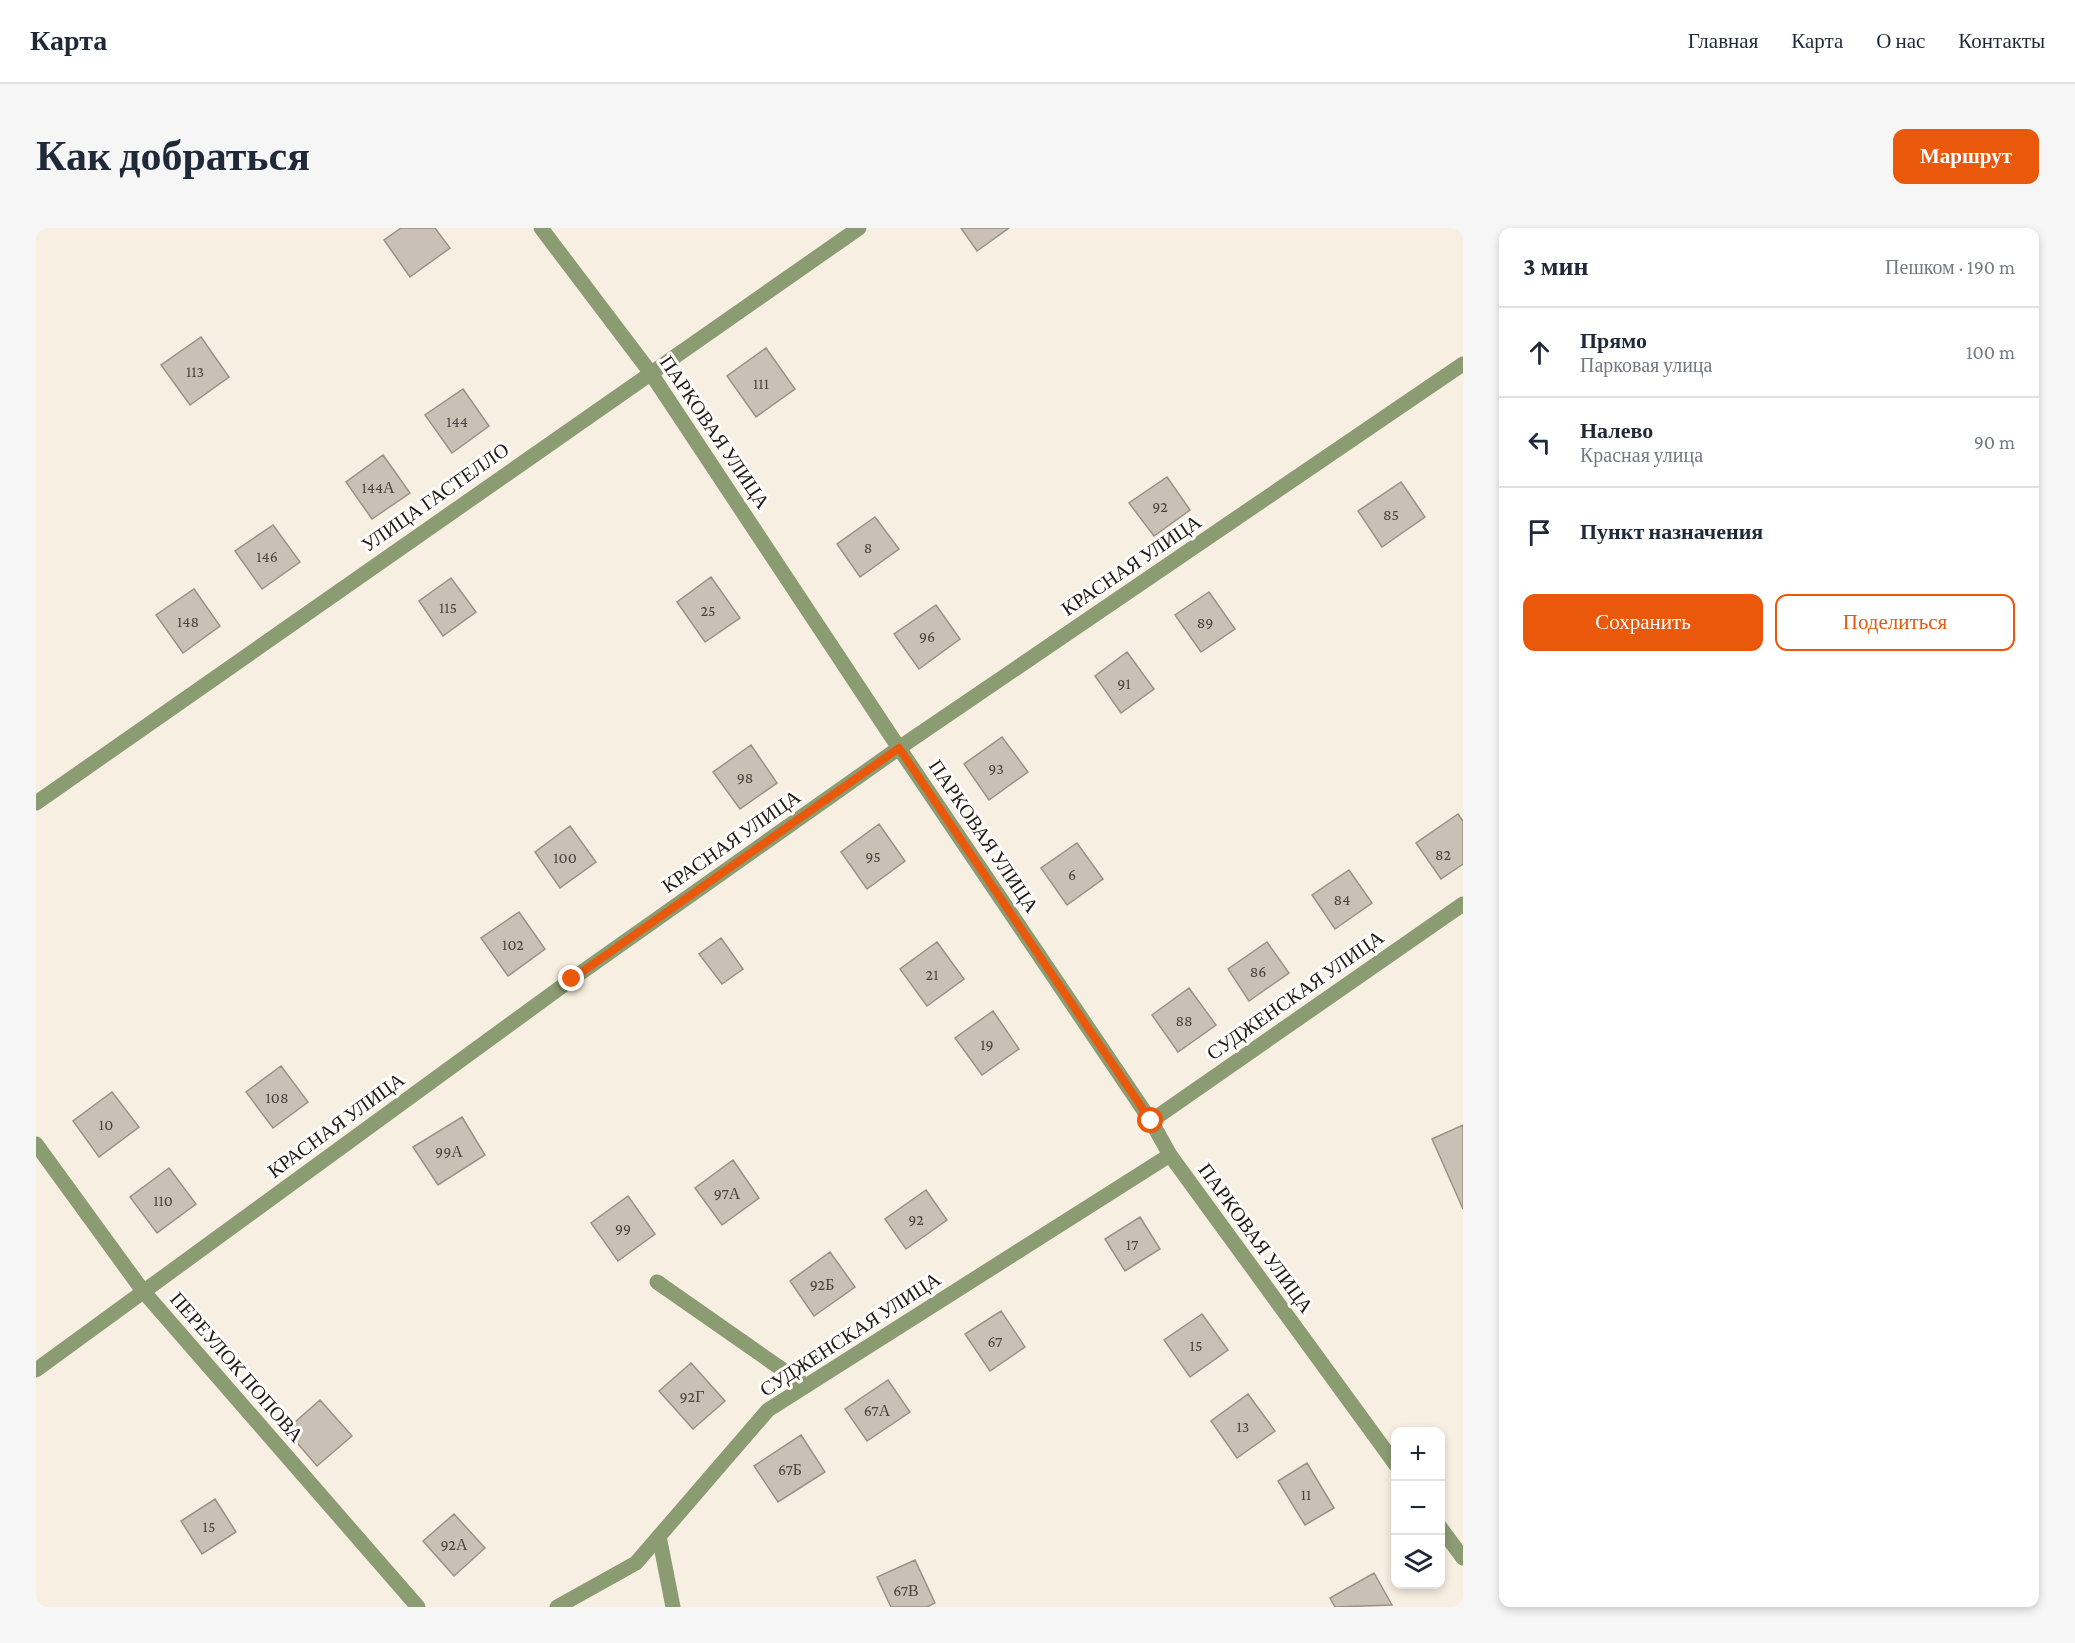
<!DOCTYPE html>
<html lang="ru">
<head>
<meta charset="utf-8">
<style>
  body { margin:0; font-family:"Crimson Pro",serif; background:#f6f6f7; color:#1f2937 }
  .controls { position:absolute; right:18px; bottom:18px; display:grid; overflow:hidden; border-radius:12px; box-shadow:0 3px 9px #0003 }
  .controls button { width:54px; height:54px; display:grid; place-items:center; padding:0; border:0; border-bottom:2px solid #e0e1e3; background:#fff; color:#1f2937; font:30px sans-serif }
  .stop { position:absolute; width:18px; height:18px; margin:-14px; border:4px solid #ea580c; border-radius:50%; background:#fff }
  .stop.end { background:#ea580c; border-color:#fff; box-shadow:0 2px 6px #0008 }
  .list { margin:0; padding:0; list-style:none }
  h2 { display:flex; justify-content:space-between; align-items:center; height:78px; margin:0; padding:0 24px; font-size:26px }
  h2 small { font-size:20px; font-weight:400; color:#747a83 }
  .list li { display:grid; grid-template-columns:39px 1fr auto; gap:18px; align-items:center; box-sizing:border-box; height:90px; padding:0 24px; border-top:2px solid #e0e1e3 }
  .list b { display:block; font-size:22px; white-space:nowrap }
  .list p { margin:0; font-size:20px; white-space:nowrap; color:#747a83 }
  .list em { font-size:20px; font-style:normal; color:#747a83 }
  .actions { display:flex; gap:12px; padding:18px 24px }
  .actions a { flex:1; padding:14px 0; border:2px solid #ea580c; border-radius:12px; text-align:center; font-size:21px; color:#ea580c }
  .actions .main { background:#ea580c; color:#fff }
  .icon { flex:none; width:33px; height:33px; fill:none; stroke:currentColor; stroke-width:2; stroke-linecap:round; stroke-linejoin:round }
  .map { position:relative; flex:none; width:1427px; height:1379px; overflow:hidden; border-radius:12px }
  header { display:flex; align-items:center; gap:36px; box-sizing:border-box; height:84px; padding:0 30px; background:#fff; border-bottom:2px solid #e0e1e3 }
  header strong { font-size:28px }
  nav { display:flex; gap:33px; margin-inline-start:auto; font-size:21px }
  .intro { display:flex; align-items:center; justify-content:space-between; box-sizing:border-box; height:144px; padding:0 36px }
  h1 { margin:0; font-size:42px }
  .button { padding:15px 27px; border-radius:12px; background:#ea580c; color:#fff; font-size:21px; font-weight:700 }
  main { display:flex; gap:36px; padding:0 36px }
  aside { flex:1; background:#fff; border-radius:12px; box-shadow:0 3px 9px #0003 }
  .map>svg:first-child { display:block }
  .building { fill:#cac1b6; stroke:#999187; stroke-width:1.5 }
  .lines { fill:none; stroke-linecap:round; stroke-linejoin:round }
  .service { stroke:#8b9b72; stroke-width:15 }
  .minor { stroke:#8b9b72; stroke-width:15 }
  .tertiary { stroke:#8b9b72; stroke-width:15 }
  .route { stroke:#ea580c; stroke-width:8 }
  .labels { text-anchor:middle; stroke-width:6; stroke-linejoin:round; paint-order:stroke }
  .number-label { font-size:16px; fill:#49443f }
  .street-label { font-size:20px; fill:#1e1b17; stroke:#fffdfb }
</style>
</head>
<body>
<header>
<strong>Карта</strong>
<nav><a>Главная</a><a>Карта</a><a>О нас</a><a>Контакты</a></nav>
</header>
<div class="intro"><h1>Как добраться</h1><a class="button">Маршрут</a></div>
<main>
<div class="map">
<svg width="1427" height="1379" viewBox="0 0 1427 1379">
  <rect width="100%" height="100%" fill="#f8efe3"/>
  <path class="building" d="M365,0H399L414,20L374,49L348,12Z
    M925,0H973L941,23Z
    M165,109L193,149L154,177L125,137Z
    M730,120L759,161L720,189L691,148Z
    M427,161L453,198L416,225L389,187Z
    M347,227L374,265L336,291L310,254Z
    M1131,249L1154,282L1118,308L1093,275Z
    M1365,254L1389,289L1346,319L1322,283Z
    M839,289L863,321L824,349L801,316Z
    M237,297L264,334L226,361L199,323Z
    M675,349L704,390L669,414L641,374Z
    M415,350L440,384L407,408L383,373Z
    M158,361L184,398L147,425L120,387Z
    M1173,364L1199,401L1165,424L1139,387Z
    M900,377L924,411L883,441L858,406Z
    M1091,424L1118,461L1085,485L1059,448Z
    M966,509L992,544L953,572L928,536Z
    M715,517L741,555L704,581L677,544Z
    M1422,586L1427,593V636L1405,651L1380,615Z
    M843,596L869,633L831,661L805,624Z
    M534,598L560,634L524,660L499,624Z
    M1041,615L1067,651L1031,677L1005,640Z
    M1313,642L1336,675L1299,701L1276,667Z
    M483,684L509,721L472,748L445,710Z
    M685,710L707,741L686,756L663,726Z
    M901,714L928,751L891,778L864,741Z
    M1231,714L1253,745L1213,773L1192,741Z
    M1153,760L1180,797L1142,824L1116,787Z
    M957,783L983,821L946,847L919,810Z
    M245,838L272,874L237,900L210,864Z
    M76,864L103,899L63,929L37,893Z
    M426,889L449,927L402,957L377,919Z
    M1427,897V981L1396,911Z
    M697,932L723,970L686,997L659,960Z
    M133,940L160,976L121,1005L94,969Z
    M890,962L911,992L870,1021L849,991Z
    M592,968L619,1006L582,1033L555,995Z
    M1104,989L1124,1021L1089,1043L1069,1011Z
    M794,1024L819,1059L778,1088L754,1053Z
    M965,1083L989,1119L954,1143L929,1106Z
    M1166,1086L1192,1122L1154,1149L1128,1112Z
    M655,1135L689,1173L657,1201L623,1163Z
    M852,1152L874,1184L831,1213L809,1181Z
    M1212,1166L1239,1203L1201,1230L1175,1193Z
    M284,1172L316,1208L281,1238L250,1202Z
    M765,1207L789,1244L742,1274L718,1238Z
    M1271,1235L1298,1280L1269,1297L1242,1253Z
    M179,1271L200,1304L166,1326L145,1293Z
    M418,1286L449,1320L418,1348L387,1313Z
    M879,1332L899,1375L891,1379H855L841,1349Z
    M1338,1345L1356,1377L1299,1379L1294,1370Z"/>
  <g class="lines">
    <path class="service" d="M621,1054L770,1158"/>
    <path class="minor" d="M0,575L823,0
      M1115,893L1427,676
      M0,916L107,1063L382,1379
      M0,1142L536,751L863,520L1427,136
      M623,1308L637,1379
      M521,1379L600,1335L732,1182L1134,927"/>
    <path class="tertiary" d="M505,0L614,144L863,520L1115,893L1134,927L1360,1237
      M1404,1299L1427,1330"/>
  </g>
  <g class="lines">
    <path class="route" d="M536,751L863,520L1115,893"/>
  </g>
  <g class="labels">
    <g class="number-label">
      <text x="159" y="149">113</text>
      <text x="725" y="161">111</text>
      <text x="421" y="199">144</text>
      <text x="342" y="265">144А</text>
      <text x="1124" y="284">92</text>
      <text x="1355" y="292">85</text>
      <text x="832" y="325">8</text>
      <text x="231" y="334">146</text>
      <text x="412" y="385">115</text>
      <text x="672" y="388">25</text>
      <text x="152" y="399">148</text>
      <text x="1169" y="400">89</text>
      <text x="891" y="414">96</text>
      <text x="1088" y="461">91</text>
      <text x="960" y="546">93</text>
      <text x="709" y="555">98</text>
      <text x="1407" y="632">82</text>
      <text x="837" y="634">95</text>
      <text x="529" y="635">100</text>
      <text x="1036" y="652">6</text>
      <text x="1306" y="677">84</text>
      <text x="477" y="722">102</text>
      <text x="1222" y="749">86</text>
      <text x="896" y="752">21</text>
      <text x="1148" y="798">88</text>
      <text x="951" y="822">19</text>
      <text x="241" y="875">108</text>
      <text x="70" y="902">10</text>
      <text x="413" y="929">99А</text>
      <text x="691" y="971">97А</text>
      <text x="127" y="978">110</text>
      <text x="880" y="997">92</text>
      <text x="587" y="1006">99</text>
      <text x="1096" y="1022">17</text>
      <text x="786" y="1062">92Б</text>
      <text x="959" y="1119">67</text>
      <text x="1160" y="1123">15</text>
      <text x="656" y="1174">92Г</text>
      <text x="841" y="1188">67А</text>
      <text x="1207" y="1204">13</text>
      <text x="754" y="1247">67Б</text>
      <text x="1270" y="1272">11</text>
      <text x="173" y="1304">15</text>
      <text x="418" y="1322">92А</text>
      <text x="870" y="1368">67В</text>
    </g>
    <g class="street-label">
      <text transform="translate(679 204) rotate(56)" y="7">ПАРКОВАЯ УЛИЦА</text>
      <text transform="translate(399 269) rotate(-35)" y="7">УЛИЦА ГАСТЕЛЛО</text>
      <text transform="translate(1095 337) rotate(-34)" y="7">КРАСНАЯ УЛИЦА</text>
      <text transform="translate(948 608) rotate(56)" y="7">ПАРКОВАЯ УЛИЦА</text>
      <text transform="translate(695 613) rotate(-35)" y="7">КРАСНАЯ УЛИЦА</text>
      <text transform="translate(1259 767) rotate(-35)" y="7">СУДЖЕНСКАЯ УЛИЦА</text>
      <text transform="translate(300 897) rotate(-36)" y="7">КРАСНАЯ УЛИЦА</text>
      <text transform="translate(1220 1010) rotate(54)" y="7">ПАРКОВАЯ УЛИЦА</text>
      <text transform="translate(814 1106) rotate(-33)" y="7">СУДЖЕНСКАЯ УЛИЦА</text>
      <text transform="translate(201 1139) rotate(49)" y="7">ПЕРЕУЛОК ПОПОВА</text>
    </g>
  </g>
</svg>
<div class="controls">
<button>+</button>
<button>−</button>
<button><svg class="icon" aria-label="layers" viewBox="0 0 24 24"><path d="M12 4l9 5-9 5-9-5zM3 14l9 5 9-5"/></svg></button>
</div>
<div class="stop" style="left:1115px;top:893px"></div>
<div class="stop end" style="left:536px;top:751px"></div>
</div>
<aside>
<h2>3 мин<small>Пешком · 190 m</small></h2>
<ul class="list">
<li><svg class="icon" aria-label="ahead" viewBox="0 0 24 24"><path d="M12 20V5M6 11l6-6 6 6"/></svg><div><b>Прямо</b><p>Парковая улица</p></div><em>100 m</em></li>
<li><svg class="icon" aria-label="left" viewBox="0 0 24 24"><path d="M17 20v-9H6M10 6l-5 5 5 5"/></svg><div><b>Налево</b><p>Красная улица</p></div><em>90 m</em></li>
<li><svg class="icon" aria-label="arrive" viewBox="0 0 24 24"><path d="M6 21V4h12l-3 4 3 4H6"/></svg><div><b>Пункт назначения</b></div></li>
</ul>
<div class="actions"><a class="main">Сохранить</a><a>Поделиться</a></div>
</aside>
</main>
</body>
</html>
